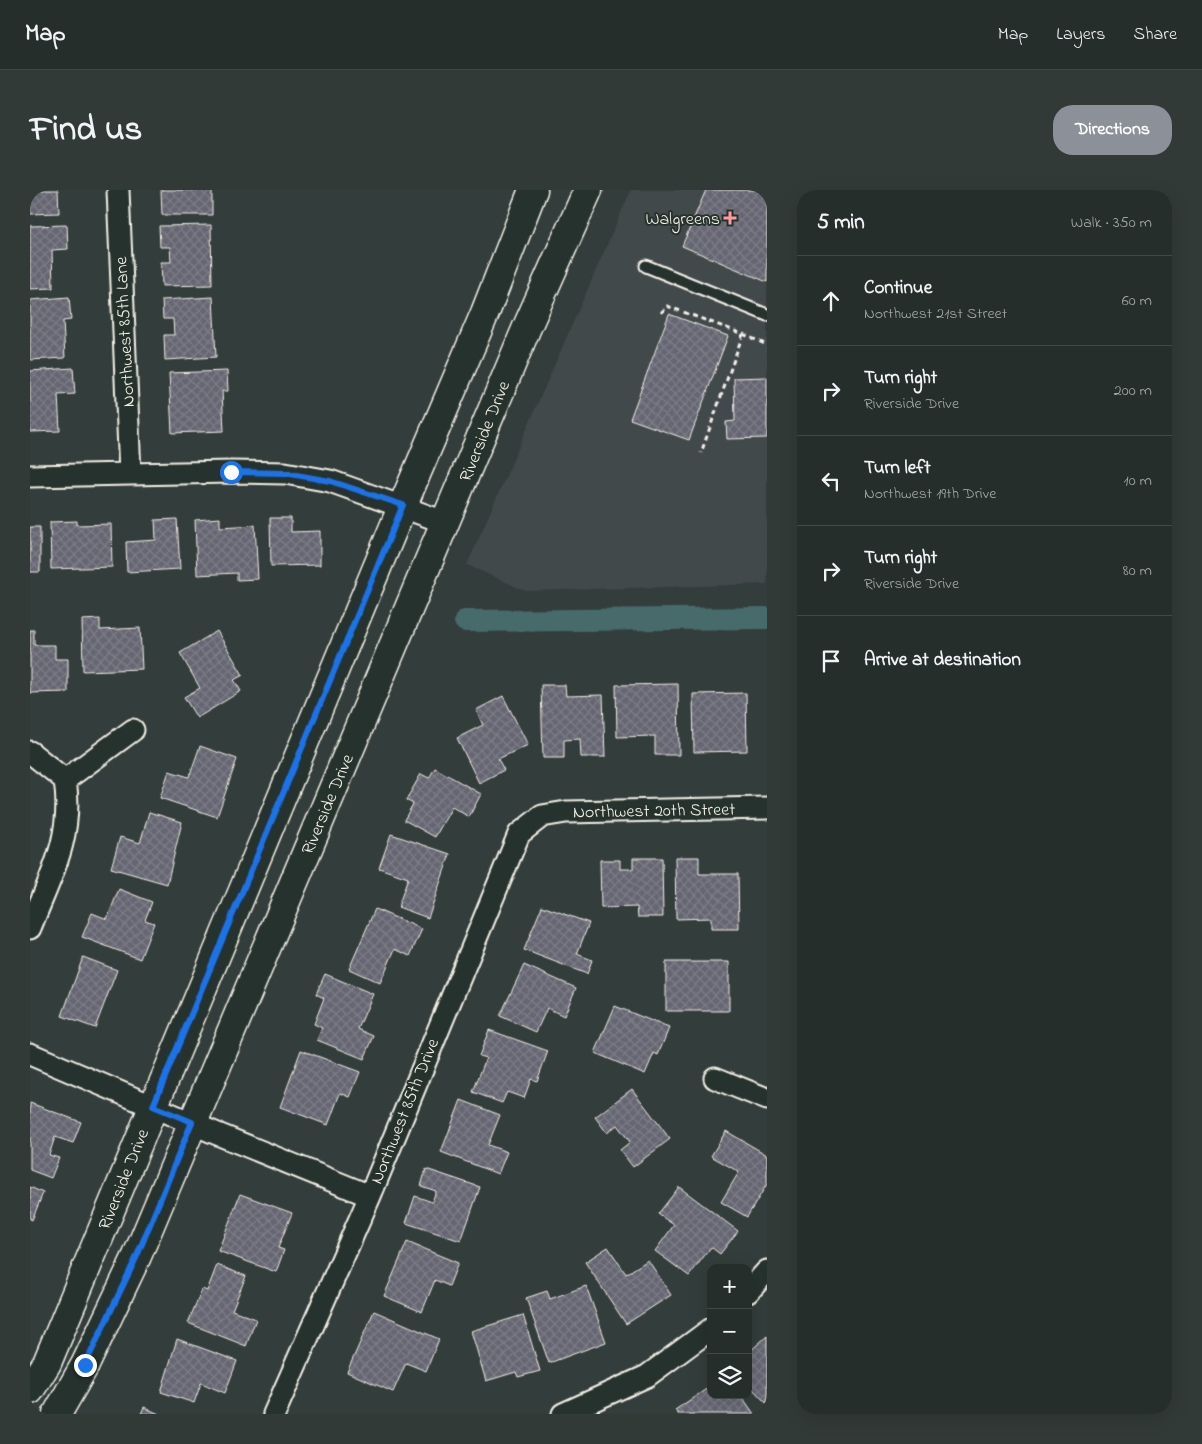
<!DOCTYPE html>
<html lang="en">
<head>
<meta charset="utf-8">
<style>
  body { margin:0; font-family:"Indie Flower",sans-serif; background:#323a38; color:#f1f3f6 }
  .controls { position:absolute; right:15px; bottom:15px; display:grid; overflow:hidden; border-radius:10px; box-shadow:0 5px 20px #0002 }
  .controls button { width:45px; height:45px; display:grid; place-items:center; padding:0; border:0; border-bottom:1px solid #424a48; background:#262e2c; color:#f1f3f6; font:25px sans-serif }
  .stop { position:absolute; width:15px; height:15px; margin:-11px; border:4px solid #1a73e8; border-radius:50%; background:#fff }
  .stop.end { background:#1a73e8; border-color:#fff; box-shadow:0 1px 5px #0008 }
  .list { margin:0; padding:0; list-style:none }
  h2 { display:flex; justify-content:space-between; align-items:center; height:65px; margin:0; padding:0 20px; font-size:21px }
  h2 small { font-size:16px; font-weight:400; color:#a4a8a9 }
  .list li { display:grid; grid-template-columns:32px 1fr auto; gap:15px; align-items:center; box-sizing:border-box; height:90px; padding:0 20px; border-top:1px solid #424a48 }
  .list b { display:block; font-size:19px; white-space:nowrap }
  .list p { margin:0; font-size:16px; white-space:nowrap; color:#a4a8a9 }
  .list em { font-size:16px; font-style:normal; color:#a4a8a9 }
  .icon { flex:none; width:28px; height:28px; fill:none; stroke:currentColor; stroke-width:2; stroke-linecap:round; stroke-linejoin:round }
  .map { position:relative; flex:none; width:737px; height:1224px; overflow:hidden; border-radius:20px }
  header { display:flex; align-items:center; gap:30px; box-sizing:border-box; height:70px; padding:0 25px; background:#262e2c; border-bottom:1px solid #424a48 }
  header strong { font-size:24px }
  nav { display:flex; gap:28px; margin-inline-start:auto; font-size:18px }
  .intro { display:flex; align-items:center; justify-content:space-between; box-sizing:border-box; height:120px; padding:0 30px }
  h1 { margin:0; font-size:35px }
  .button { padding:12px 22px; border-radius:20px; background:#8c9099; color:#fff; font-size:18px; font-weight:700 }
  main { display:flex; gap:30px; padding:0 30px }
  aside { flex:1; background:#262e2c; border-radius:20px; box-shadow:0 5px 20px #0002 }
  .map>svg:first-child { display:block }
  .built { fill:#42494c }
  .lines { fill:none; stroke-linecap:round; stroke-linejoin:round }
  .canal { stroke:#466a6b; stroke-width:22 }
  .building { fill:url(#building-cross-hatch); stroke:#f4f1e8 }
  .lane-casing { stroke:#f4f1e8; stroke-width:15 }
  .street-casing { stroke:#f4f1e8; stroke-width:25 }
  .secondary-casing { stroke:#f4f1e8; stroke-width:31 }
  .path { stroke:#f4f1e8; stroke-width:3; stroke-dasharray:5 4; stroke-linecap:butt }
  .lane { stroke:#26332d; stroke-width:11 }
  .street { stroke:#26332d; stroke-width:21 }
  .secondary { stroke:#26332d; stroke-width:28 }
  .route { stroke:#1a73e8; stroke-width:6 }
  .poi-dot { fill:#ff9aa2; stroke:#26332d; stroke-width:2 }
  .labels { text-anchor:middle; stroke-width:4; stroke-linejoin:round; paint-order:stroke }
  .poi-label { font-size:18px; fill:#f4f1e8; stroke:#26332d; text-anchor:end }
  .street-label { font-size:18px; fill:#f4f1e8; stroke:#26332d }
</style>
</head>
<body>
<header>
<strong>Map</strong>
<nav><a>Map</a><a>Layers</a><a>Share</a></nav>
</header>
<div class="intro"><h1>Find us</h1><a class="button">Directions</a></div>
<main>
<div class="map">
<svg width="737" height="1224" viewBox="0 0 737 1224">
  <defs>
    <pattern id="building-cross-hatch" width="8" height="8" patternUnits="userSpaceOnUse" patternTransform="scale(1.25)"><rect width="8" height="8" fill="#666673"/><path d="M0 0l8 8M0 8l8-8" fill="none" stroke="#7c7c87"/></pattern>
  </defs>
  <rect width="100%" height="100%" fill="#333d3b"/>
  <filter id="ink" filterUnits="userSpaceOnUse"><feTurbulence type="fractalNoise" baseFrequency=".02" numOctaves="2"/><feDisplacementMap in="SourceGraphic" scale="10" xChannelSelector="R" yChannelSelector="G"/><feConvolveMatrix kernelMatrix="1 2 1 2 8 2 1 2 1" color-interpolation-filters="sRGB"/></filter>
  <g filter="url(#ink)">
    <path class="built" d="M601,0H737V394L496,401L437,375Z"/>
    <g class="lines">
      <path class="canal" d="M435,431L737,428"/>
    </g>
    <path class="building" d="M0,0H28L29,23L0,24Z
      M131,0H182V25H132Z
      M676,0H737V92L652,56Z
      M37,35L38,59L22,60L23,98L0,99V36Z
      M181,35L182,95L132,96L131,72H141L140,57H130L129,36Z
      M39,107L41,130L33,131L35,168L0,170V110Z
      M183,107L186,167L135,170L134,145H144L143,129H133L132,110Z
      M639,124L698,146L659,250L600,229Z
      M43,178L45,204L28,205L30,241L0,242V181Z
      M197,181L198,201H192L194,241L142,243L139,183Z
      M737,187V248L697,249L696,232L705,231L704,188Z
      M190,328V337L225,335L228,389L207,390V383L167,385L165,330Z
      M240,328H261V342L290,341V375L241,376Z
      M147,329L150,379L97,382L96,352L126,350L125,330Z
      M47,331V335L81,334L82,377L21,379L20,332Z
      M0,337H10V382H0Z
      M70,429V440L110,438L112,479L53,481L52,430Z
      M0,440H4V455H25V469H38V502L0,503Z
      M187,441L213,485L204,490L211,501L167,528L154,507L170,498L150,463Z
      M648,494L649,565H625V546L587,547L586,495Z
      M511,495H535L536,506L573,505L575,567H551L550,549L534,550V568H513Z
      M716,503L717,561L664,562L663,504Z
      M473,506L498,555L468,569L474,580L449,593L427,548L453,535L446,520Z
      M170,556L207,569L187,627L130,608L139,581L159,587Z
      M405,578L451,604L439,627L422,617L405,647L374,630L383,614L376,610L391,584L399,588Z
      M119,622L152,632L137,694L81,678L90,647L110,653Z
      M361,644L420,664L398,728L368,717L378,688L349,678Z
      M645,667H669V684H708L709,739H681V728L646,729Z
      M603,668H632L633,727H608L607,717L571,718L570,670H590V679H603Z
      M89,699L122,712L115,730L124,733L110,769L52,747L62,723L77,729Z
      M512,716L559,733L547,764L562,770L557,784L494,760Z
      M345,719L392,739L380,766L365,759L350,793L319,779Z
      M53,767L87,780L65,838L32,826Z
      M636,772H699V821H636Z
      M494,775L546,798L534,826L517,818L506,842L470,826Z
      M295,784L343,804L328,839L344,846L334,869L287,850L292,838L284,834L294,808L286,804Z
      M585,816L639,838L628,865L624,863L615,884L565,863Z
      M459,840L518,861L507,891L501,889L494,908L477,902L472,913L443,902L456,868L449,866Z
      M271,860L330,882L320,907L310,903L298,935L250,917Z
      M602,899L640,949L603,977L590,960L600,952L587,935L577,943L565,927Z
      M431,910L470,925L458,955L477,962L468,984L411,962Z
      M0,913L51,932L43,953L25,947L19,965L29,968L21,988L0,980Z
      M696,941L737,965V994L717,1027L691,1012L709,982L681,966Z
      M396,979L450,997L431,1051L376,1033L385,1006L402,1012L406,1001L391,996Z
      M0,997L13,1003L2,1030L0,1029Z
      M649,997L708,1041L690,1064L681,1057L659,1086L625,1061L644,1035L628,1024Z
      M210,1004L262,1023L248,1058L254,1060L246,1082L188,1061Z
      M377,1052L428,1073L419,1096L405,1090L392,1122L354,1106Z
      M578,1057L596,1084L618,1070L641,1105L596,1134L555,1072Z
      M187,1075L216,1086L202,1120L226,1129L216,1156L158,1133L172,1099L177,1101Z
      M556,1096L576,1152L519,1173L496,1108L517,1101L520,1109Z
      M344,1121L409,1149L396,1181L376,1173L363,1202L317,1182Z
      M493,1125L510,1181L488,1187L486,1182L456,1191L441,1141Z
      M737,1146V1214L718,1194V1163Z
      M147,1149L207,1171L195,1203L171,1193L164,1213L131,1202Z
      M681,1196V1205H711L724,1224H648L645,1220Z
      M114,1217L129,1224H111Z"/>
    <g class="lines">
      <defs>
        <path id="lane" d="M616,76L737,125"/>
        <path id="street" d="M88,0L100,284
          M0,286L201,282L255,283L300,291L417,333
          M0,562L35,590
          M35,590L103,540
          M0,738C20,687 44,647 35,590
          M0,864L185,943L340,1006
          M685,888L737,909
          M718,1102L737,1081
          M244,1224L340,1006L489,644L512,626L536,622L737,618
          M533,1224L617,1186L681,1139"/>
        <path id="secondary" d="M0,1200L17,1173L373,315L455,123L503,0
          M27,1224L55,1175L107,1066L497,137L558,0"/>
      </defs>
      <use href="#lane" class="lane-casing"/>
      <use href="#street" class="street-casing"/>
      <use href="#secondary" class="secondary-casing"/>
      <path class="path" d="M631,123L637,116L713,144L671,263
        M713,144L737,155"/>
      <use href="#lane" class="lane"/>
      <use href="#street" class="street"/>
      <use href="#secondary" class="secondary"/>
    </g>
  </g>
  <g class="lines" filter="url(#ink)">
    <path class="route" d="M55,1175L107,1066L162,932L123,916L373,315L300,291L255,283L201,282"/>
  </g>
  <path class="poi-dot" d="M697.5 20.5h5v5h5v5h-5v5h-5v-5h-5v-5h5z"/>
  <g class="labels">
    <g class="poi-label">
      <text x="690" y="34">Walgreens</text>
    </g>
    <g class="street-label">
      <text transform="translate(94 142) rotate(-93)" y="6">Northwest 85th Lane</text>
      <text transform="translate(454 241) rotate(-68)" y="6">Riverside Drive</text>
      <text transform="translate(297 614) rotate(-67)" y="6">Riverside Drive</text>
      <text transform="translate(624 620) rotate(-1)" y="6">Northwest 20th Street</text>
      <text transform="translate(374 921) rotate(-68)" y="6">Northwest 85th Drive</text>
      <text transform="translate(93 989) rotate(-68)" y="6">Riverside Drive</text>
    </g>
  </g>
</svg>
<div class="controls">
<button>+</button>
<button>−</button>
<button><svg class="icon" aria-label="layers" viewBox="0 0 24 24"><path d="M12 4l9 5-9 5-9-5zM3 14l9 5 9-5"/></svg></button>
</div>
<div class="stop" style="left:201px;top:282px"></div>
<div class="stop end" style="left:55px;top:1175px"></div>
</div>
<aside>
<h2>5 min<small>Walk · 350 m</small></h2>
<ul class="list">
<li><svg class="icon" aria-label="ahead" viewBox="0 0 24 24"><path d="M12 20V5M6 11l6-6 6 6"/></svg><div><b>Continue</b><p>Northwest 21st Street</p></div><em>60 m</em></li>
<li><svg class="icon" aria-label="right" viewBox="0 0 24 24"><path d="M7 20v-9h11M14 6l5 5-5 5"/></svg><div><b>Turn right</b><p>Riverside Drive</p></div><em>200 m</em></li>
<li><svg class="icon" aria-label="left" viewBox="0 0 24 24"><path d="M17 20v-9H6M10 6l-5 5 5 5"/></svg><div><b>Turn left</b><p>Northwest 19th Drive</p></div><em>10 m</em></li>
<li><svg class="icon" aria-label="right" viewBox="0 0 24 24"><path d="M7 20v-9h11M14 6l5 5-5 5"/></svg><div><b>Turn right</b><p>Riverside Drive</p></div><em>80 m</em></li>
<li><svg class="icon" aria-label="arrive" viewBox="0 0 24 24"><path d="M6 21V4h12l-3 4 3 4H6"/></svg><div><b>Arrive at destination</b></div></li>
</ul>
</aside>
</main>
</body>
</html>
